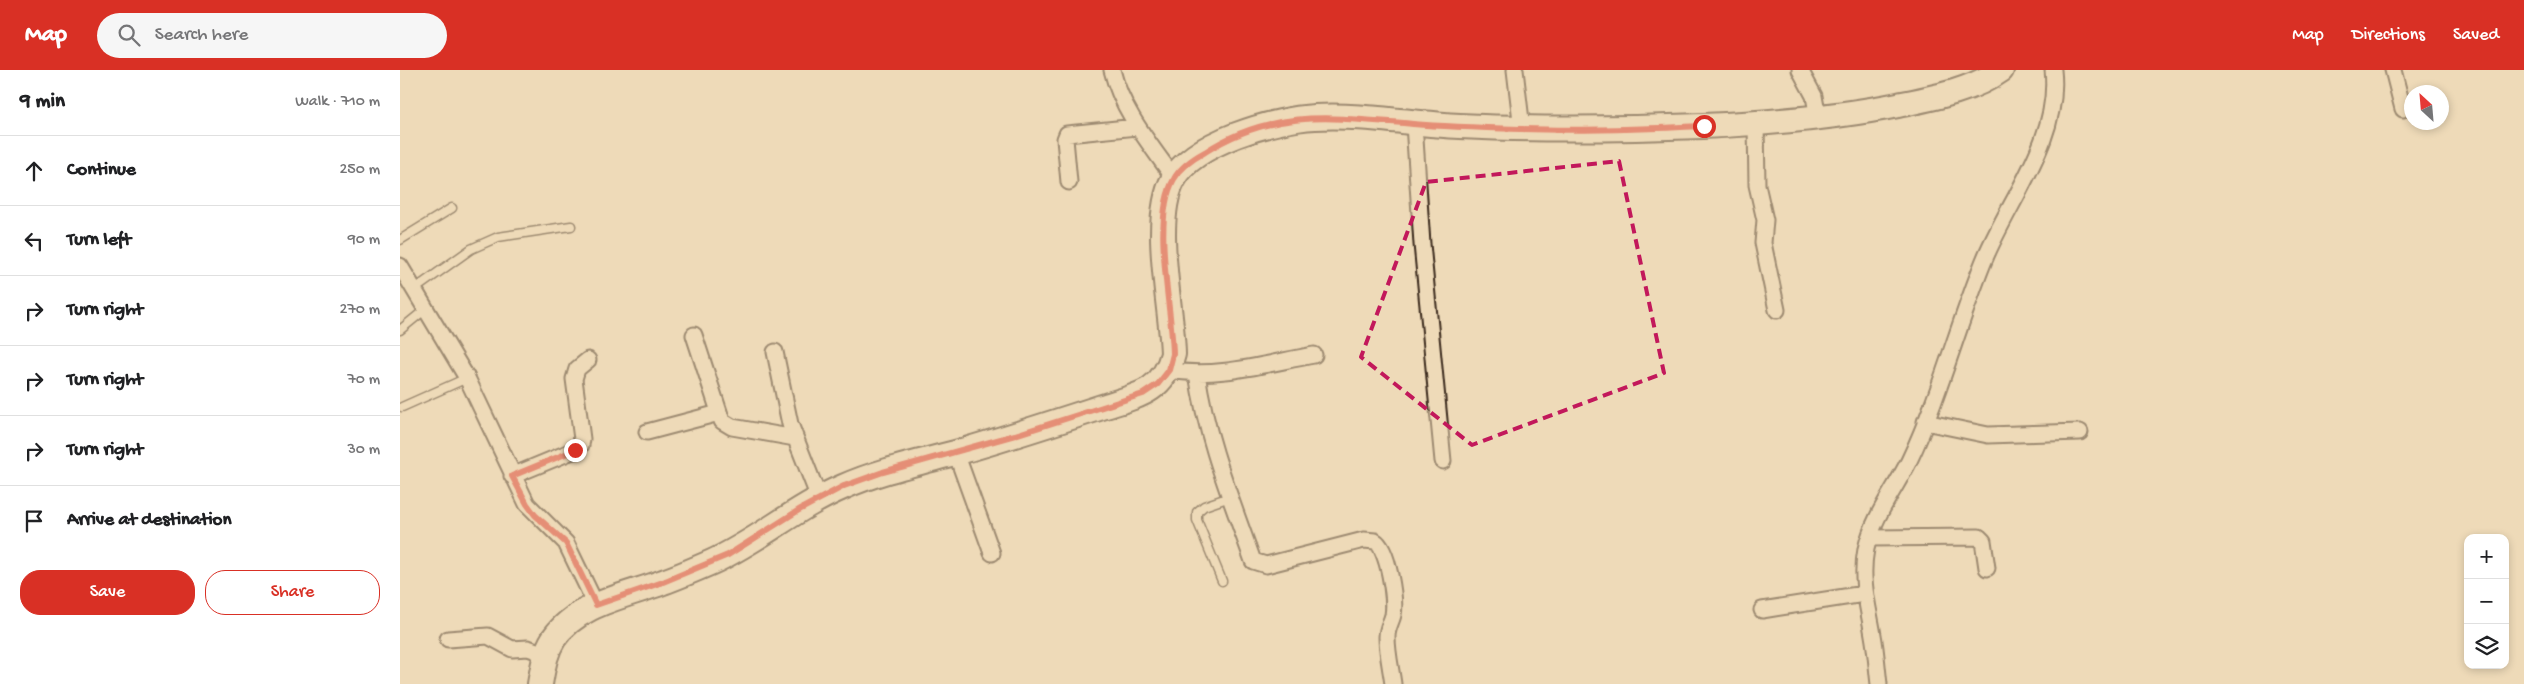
<!DOCTYPE html>
<html lang="en">
<head>
<meta charset="utf-8">
<style>
  body { margin:0; font-family:"Gochi Hand",sans-serif; background:#f6f6f6; color:#202124 }
  .controls { position:absolute; right:15px; bottom:15px; display:grid; overflow:hidden; border-radius:10px; box-shadow:0 2px 8px #0003 }
  .controls button { width:45px; height:45px; display:grid; place-items:center; padding:0; border:0; border-bottom:1px solid #e0e0e0; background:#fff; color:#202124; font:25px sans-serif }
  .compass { position:absolute; left:2004px; top:15px; width:45px; height:45px; border-radius:50%; background:#fff; box-shadow:0 2px 8px #0003; rotate:334deg }
  .stop { position:absolute; width:15px; height:15px; margin:-11px; border:4px solid #d93025; border-radius:50%; background:#fff }
  .stop.end { background:#d93025; border-color:#fff; box-shadow:0 1px 5px #0008 }
  .list { margin:0; padding:0; list-style:none }
  h2 { display:flex; justify-content:space-between; align-items:center; height:65px; margin:0; padding:0 20px; font-size:21px }
  h2 small { font-size:16px; font-weight:400; color:#757577 }
  .list li { display:grid; grid-template-columns:32px 1fr auto; gap:15px; align-items:center; box-sizing:border-box; height:70px; padding:0 20px; border-top:1px solid #e0e0e0 }
  .list b { display:block; font-size:19px; white-space:nowrap }
  .list em { font-size:16px; font-style:normal; color:#757577 }
  .actions { display:flex; gap:10px; padding:15px 20px }
  .actions a { flex:1; padding:11px 0; border:1px solid #d93025; border-radius:20px; text-align:center; font-size:18px; color:#d93025 }
  .actions .main { background:#d93025; color:#fff }
  .icon { flex:none; width:28px; height:28px; fill:none; stroke:currentColor; stroke-width:2; stroke-linecap:round; stroke-linejoin:round }
  .map { position:relative; flex:none; width:2124px; height:614px; overflow:hidden }
  header { display:flex; align-items:center; gap:30px; box-sizing:border-box; height:70px; padding:0 25px; background:#d93025; color:#fff }
  header strong { font-size:24px }
  nav { display:flex; gap:28px; margin-inline-start:auto; font-size:18px }
  .search { width:350px; height:45px; background:#f6f6f6; display:flex; align-items:center; gap:12px; box-sizing:border-box; padding:0 18px; border-radius:28px; color:#757577; font-size:19px }
  main { display:flex }
  aside { flex:1; background:#fff }
  .map>svg:first-child { display:block }
  .lines { fill:none; stroke-linecap:round; stroke-linejoin:round }
  .service-casing { stroke:#3b2a1e; stroke-width:11 }
  .minor-casing { stroke:#3b2a1e; stroke-width:19 }
  .primary-casing { stroke:#3b2a1e; stroke-width:28 }
  .service { stroke:#eedab8; stroke-width:8 }
  .minor { stroke:#eedab8; stroke-width:15 }
  .primary { stroke:#eedab8; stroke-width:24 }
  .route { stroke:#d93025; stroke-width:6 }
  .marked { fill:none; stroke:#c2185b; stroke-width:4; stroke-dasharray:10 6; stroke-linejoin:round }
</style>
</head>
<body>
<header>
<strong>Map</strong>
<div class="search"><svg class="icon" aria-label="search" viewBox="0 0 24 24"><circle cx="10" cy="10" r="6"/><path d="M15 15l6 6"/></svg>Search here</div>
<nav><a>Map</a><a>Directions</a><a>Saved</a></nav>
</header>
<main>
<aside>
<h2>9 min<small>Walk · 710 m</small></h2>
<ul class="list">
<li><svg class="icon" aria-label="ahead" viewBox="0 0 24 24"><path d="M12 20V5M6 11l6-6 6 6"/></svg><div><b>Continue</b></div><em>250 m</em></li>
<li><svg class="icon" aria-label="left" viewBox="0 0 24 24"><path d="M17 20v-9H6M10 6l-5 5 5 5"/></svg><div><b>Turn left</b></div><em>90 m</em></li>
<li><svg class="icon" aria-label="right" viewBox="0 0 24 24"><path d="M7 20v-9h11M14 6l5 5-5 5"/></svg><div><b>Turn right</b></div><em>270 m</em></li>
<li><svg class="icon" aria-label="right" viewBox="0 0 24 24"><path d="M7 20v-9h11M14 6l5 5-5 5"/></svg><div><b>Turn right</b></div><em>70 m</em></li>
<li><svg class="icon" aria-label="right" viewBox="0 0 24 24"><path d="M7 20v-9h11M14 6l5 5-5 5"/></svg><div><b>Turn right</b></div><em>30 m</em></li>
<li><svg class="icon" aria-label="arrive" viewBox="0 0 24 24"><path d="M6 21V4h12l-3 4 3 4H6"/></svg><div><b>Arrive at destination</b></div></li>
</ul>
<div class="actions"><a class="main">Save</a><a>Share</a></div>
</aside>
<div class="map">
<svg width="2124" height="614" viewBox="0 0 2124 614">
  <rect width="100%" height="100%" fill="#eedab8"/>
  <filter id="ink" filterUnits="userSpaceOnUse"><feTurbulence type="fractalNoise" baseFrequency=".02" numOctaves="2"/><feDisplacementMap in="SourceGraphic" scale="10" xChannelSelector="R" yChannelSelector="G"/><feConvolveMatrix kernelMatrix="1 2 1 2 8 2 1 2 1" color-interpolation-filters="sRGB"/></filter>
  <g filter="url(#ink)">
    <g class="lines">
      <defs>
        <path id="service" d="M0,170L52,138
          M15,219L71,179L98,167L171,156
          M0,260L27,238
          M2,337L67,308
          M822,511L797,450V442L804,436L830,427"/>
        <path id="minor" d="M712,0C722,41 750,74 774,108
          M1115,0L1122,59
          M1400,0L1414,26L1418,48
          M1993,0L2003,39
          M1014,54L1022,174L1043,391
          M1356,54L1357,115L1365,150L1363,173L1377,240
          M669,112L665,69L667,64L737,57
          M0,196L67,308L127,434L166,473L196,535
          M294,265L322,351L332,357L395,368
          M375,282L390,354L419,428
          M769,300C816,309 868,293 914,285
          M797,303C806,368 831,429 853,491L866,495L964,470L975,471C988,478 996,530 993,545C991,553 987,558 987,567C987,583 991,599 993,614
          M1525,352L1588,365L1680,362
          M247,362L319,343
          M556,383L592,483
          M112,406L175,380L181,375L182,369L174,309L177,299L188,290
          M1469,468L1579,467L1583,471L1587,498
          M1362,540L1464,524
          M48,569L88,566L112,579L128,578L145,584
          M1479,614C1477,598 1476,581 1473,565C1468,535 1460,510 1466,479C1473,447 1494,421 1509,391C1539,328 1557,258 1583,193C1607,132 1661,69 1653,0"/>
        <path id="primary" d="M140,614C143,597 145,582 154,568C178,533 227,526 263,512C280,506 296,499 312,492C358,471 396,437 443,417C479,401 517,393 555,383C604,369 653,353 702,337C736,326 763,323 773,284C772,236 751,152 773,110C793,72 875,49 915,47C960,44 1014,54 1060,56C1142,60 1221,59 1303,56C1369,53 1433,48 1498,35C1532,28 1572,21 1601,0"/>
      </defs>
      <use href="#service" class="service-casing"/>
      <use href="#minor" class="minor-casing"/>
      <use href="#primary" class="primary-casing"/>
      <use href="#service" class="service"/>
      <use href="#minor" class="minor"/>
      <use href="#primary" class="primary"/>
    </g>
  </g>
  <g class="lines" filter="url(#ink)">
    <path class="route" d="M175,380L112,406L127,434L135,445L166,473L196,535L263,512L328,485L399,440L444,416L483,402L615,365L743,324L758,314L769,300L773,284C772,237 751,149 774,109C780,98 794,88 805,82C874,37 936,48 1013,54C1049,57 1086,58 1122,59C1183,61 1243,59 1304,56"/>
  </g>
  <path d="M0 0H2124V614H0ZM1219,91L1264,303L1072,375L961,287L1026,112Z" fill="#eedab8" fill-opacity=".55" fill-rule="evenodd"/>
  <path class="marked" d="M1219,91L1264,303L1072,375L961,287L1026,112Z"/>
</svg>
<div class="controls">
<button>+</button>
<button>−</button>
<button><svg class="icon" aria-label="layers" viewBox="0 0 24 24"><path d="M12 4l9 5-9 5-9-5zM3 14l9 5 9-5"/></svg></button>
</div>
<svg class="compass" viewBox="-18 -18 36 36"><path d="M0-13l5 13h-10z" fill="#e53935"/><path d="M0 13l5-13h-10z" fill="#757577"/></svg>
<div class="stop" style="left:1304px;top:56px"></div>
<div class="stop end" style="left:175px;top:380px"></div>
</div>
</main>
</body>
</html>
